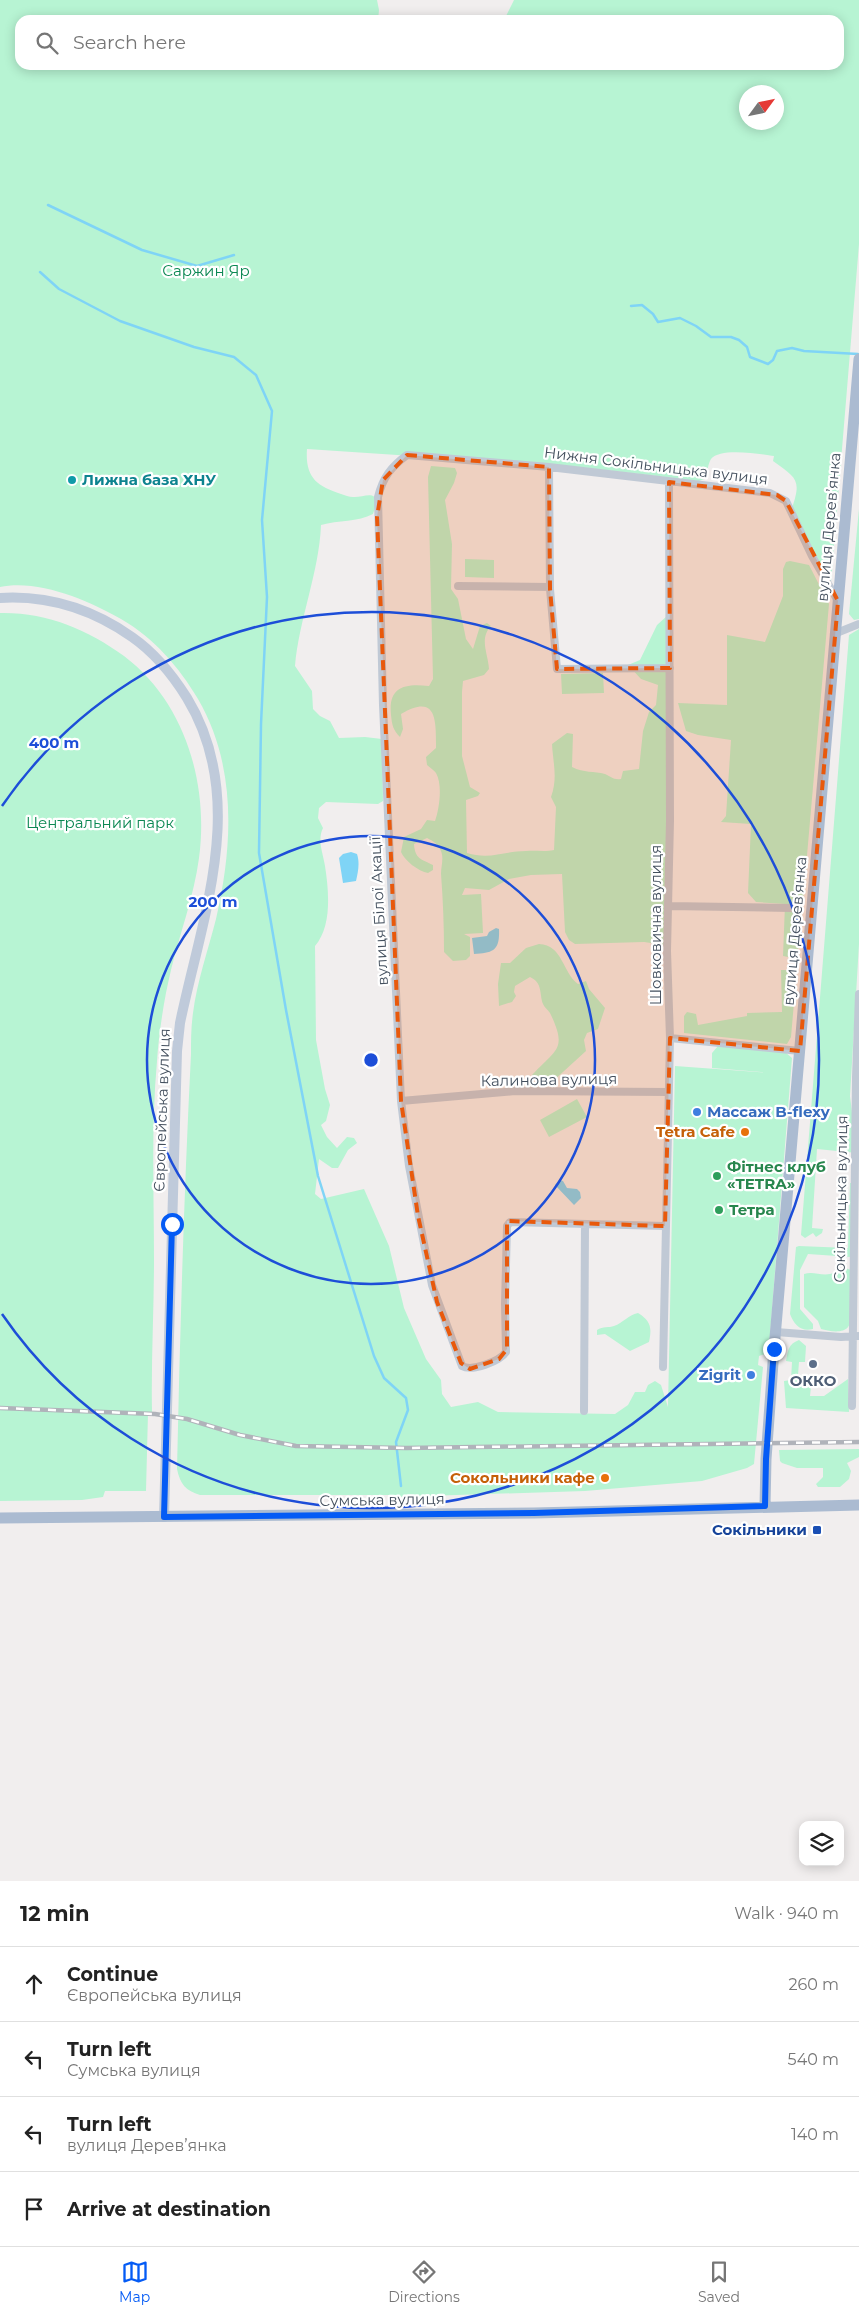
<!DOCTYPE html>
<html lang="en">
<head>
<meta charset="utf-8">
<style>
  body { margin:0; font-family:Montserrat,sans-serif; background:#f6f6f6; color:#222 }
  .controls { position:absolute; right:15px; bottom:15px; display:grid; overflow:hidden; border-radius:10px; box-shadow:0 2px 12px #0003 }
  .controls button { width:45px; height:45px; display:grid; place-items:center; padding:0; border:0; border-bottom:1px solid #e0e0e0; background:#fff; color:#222; font:25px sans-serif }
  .compass { position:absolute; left:739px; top:85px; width:45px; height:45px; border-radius:50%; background:#fff; box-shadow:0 2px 12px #0003; rotate:57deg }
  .stop { position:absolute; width:15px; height:15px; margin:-11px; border:4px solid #045bf5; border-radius:50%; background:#fff }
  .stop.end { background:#045bf5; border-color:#fff; box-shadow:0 1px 5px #0008 }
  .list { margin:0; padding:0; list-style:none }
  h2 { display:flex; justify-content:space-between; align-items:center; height:65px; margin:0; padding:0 20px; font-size:21px }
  h2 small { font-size:16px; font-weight:400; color:#767676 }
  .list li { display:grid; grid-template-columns:32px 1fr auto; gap:15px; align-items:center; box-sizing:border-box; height:75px; padding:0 20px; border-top:1px solid #e0e0e0 }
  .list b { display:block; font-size:19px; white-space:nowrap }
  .list p { margin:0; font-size:16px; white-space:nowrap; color:#767676 }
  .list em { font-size:16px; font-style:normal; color:#767676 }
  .icon { flex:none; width:28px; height:28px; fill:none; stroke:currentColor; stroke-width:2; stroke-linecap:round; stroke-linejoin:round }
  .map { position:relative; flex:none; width:859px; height:1881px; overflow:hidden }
  .search { position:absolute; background:#fff; box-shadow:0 2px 12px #0003; left:15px; right:15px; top:15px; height:55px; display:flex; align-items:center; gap:12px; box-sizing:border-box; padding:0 18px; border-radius:15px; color:#767676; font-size:19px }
  .sheet { height:365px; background:#fff }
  nav { display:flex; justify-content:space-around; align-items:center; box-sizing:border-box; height:70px; border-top:1px solid #e0e0e0; background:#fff; font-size:14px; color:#767676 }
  nav a { display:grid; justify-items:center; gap:2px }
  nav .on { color:#045bf5 }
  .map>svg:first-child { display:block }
  .green { fill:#b7f4d3; fill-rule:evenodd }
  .water { fill:#7fd4f6 }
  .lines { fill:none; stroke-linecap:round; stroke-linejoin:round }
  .stream { stroke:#7fd4f6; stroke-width:2.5 }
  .minor { stroke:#c0c9d5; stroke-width:8 }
  .secondary { stroke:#bfcada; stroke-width:10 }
  .primary { stroke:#abbbd1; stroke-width:11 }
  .rail-casing { stroke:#b0b3ba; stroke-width:4.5 }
  .rail { stroke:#fff; stroke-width:2.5; stroke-dasharray:8; stroke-linecap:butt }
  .route { stroke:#045bf5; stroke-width:6 }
  .marked { fill:#e8590c; fill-opacity:0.2; stroke:#e8590c; stroke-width:4; stroke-dasharray:10 6; stroke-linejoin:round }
  .ring { fill:none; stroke:#1d4ed8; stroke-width:2.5 }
  .culture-dot { fill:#0f9aa8; stroke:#fff; stroke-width:2 }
  .shop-dot { fill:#3f7fe0; stroke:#fff; stroke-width:2 }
  .food-dot { fill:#e8710a; stroke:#fff; stroke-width:2 }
  .leisure-dot { fill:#2e9e5b; stroke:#fff; stroke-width:2 }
  .service-dot { fill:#5c6f8a; stroke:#fff; stroke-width:2 }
  .transit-dot { fill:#1a4fb4; stroke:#fff; stroke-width:2 }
  .labels { text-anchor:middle; stroke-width:4.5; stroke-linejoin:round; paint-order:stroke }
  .park-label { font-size:15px; fill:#0c8853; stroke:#fff }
  .street-label { font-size:15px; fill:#44505e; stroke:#fff }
  .culture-label { font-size:15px; font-weight:bold; fill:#0d838f; stroke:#fff; text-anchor:start }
  .shop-label { font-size:15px; font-weight:bold; fill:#366cbe; stroke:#fff; text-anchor:start }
  .food-label { font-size:15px; font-weight:bold; fill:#c56008; stroke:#fff; text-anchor:end }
  .leisure-label { font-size:15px; font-weight:bold; fill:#27864d; stroke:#fff; text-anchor:start }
  .service-label { font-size:15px; font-weight:bold; fill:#4e5e75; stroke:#fff }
  .transit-label { font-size:15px; font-weight:bold; fill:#164399; stroke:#fff; text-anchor:end }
  .centre { fill:#1d4ed8; stroke:#fff; stroke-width:2.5 }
  .ring-label { font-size:15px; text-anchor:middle; font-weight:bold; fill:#1d4ed8; stroke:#fff; stroke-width:4.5; stroke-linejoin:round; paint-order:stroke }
</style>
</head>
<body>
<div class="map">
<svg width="859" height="1881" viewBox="0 0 859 1881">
  <rect width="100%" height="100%" fill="#f1eeee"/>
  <path class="green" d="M0,0H377L379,10L378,20H20V65H839V20H504L514,0H859V244L831,582L829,581L792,508C802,479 796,478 773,461L774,456C760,454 720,447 711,459C708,464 707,472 706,478L699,481L579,467L307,449C305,477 316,486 341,494C345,495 349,497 353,497C364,498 383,486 373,514C358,522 338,520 321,525C319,573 299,619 295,666L312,691L313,709L320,716L330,721L339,738L365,737L382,739L383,801L378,804L326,802L319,808L318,818L323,828C317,840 323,853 325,866C329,892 332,926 315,946L316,1040L325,1089L330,1105L326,1121L321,1125L327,1137L337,1148L347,1137L354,1138L357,1143L348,1150L338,1168H332L319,1159L315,1194L321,1199L364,1189L389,1246L404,1308L426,1359L441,1380L442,1394L451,1407L478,1402L498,1412L615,1414L628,1405L635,1392H645L648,1385L655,1381L661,1385L668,1407L675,1066L772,1073L712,1068V1053L718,1046L785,1052L792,1058L769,1347L765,1354L759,1356L758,1365L763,1367L754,1464L747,1468L702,1481L585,1491L395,1497L399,1495H200C186,1491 180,1484 177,1469C180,1331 184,1192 191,1054C191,1041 191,1027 193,1013C197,982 208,950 216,919C233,846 237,766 198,699C179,667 154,638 121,619C88,600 38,579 0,587ZM746,92H776V122H746Z
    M431,466L455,468L457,473L454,483L445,500L452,544L451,589L458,599L466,639L473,649L480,626L487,623L491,626C479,639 488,653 489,669L484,675L463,681L462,692V756L470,787L480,793L478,796L466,800L467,853C490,860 505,851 526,851C536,850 544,852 554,850L556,807L551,797C558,778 553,763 552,744L567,733L573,734L572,767C584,773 594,771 605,774C612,777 613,780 621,779L623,771L639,769L643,731L649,712L656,705L658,685L641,679L628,665L640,660L657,625L667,616L669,799L664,945L644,942L575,944L569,940L565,932L562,874L531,875L509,879L489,890L465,888L462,895L481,894L483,933L464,934L470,937V956L466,960L453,961L444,952C444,926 443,900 441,874C441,866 444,859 441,851C438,844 433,841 427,838L414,844C415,859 421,859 433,865V870L428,873C418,871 405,861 401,852L404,837L421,829L427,820L435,821C439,810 443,785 436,773C434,770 430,768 427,765L426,757L436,748C436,720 437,693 401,714L403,729L400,737C393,730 392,725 391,715C388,687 404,683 429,686L433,679L428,477Z
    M859,509V619L854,620L849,614Z
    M465,559L494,560V578L465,577Z
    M790,561L809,565L829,604L799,947L793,958L783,956L785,904L756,902L748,893L751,824L721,822L726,816L731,740L698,735L686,731L678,703L727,705V635L765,642L783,596V569L786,562Z
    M0,613C46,612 87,629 124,656C185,702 209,784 199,858C194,896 180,933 171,970C164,999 159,1032 157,1061C151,1127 154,1194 154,1260C154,1311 151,1361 152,1412L148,1413L146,1491H105L103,1497L82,1500L0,1501Z
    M859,629V944L850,1096L857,1153L817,1149L812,1228L823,1229L822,1233L816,1237L813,1233L805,1238L801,1235L849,635Z
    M603,673L604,693L562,694L561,674Z
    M539,944C563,945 562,972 578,984L586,981L589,989L605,1008L598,1029L587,1033L584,1040L586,1051L552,1082L539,1080L532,1075C556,1049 568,1050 550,1013C548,1010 544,1007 543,1004C539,993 543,983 530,977L515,986L514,992L516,996L512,1002L499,1006L498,984L501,963H510L526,948Z
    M781,970H786L795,976L796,980L791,1037L787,1044L684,1033V1016L687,1012L696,1014L698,1025L747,1016V1013L782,1012Z
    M577,1099L587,1117L549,1137L540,1120Z
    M850,1183H854L851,1257L808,1254L800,1270V1309L813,1324V1329C801,1332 794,1325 790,1314L796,1247L799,1246L848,1248Z
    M845,1268L851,1270C851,1283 856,1317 848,1327C843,1334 828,1331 821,1329L818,1321L804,1307V1274C813,1271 821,1276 830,1274C836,1273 838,1269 845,1268Z
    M638,1313C651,1321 652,1328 649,1342L630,1351L605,1334L597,1335V1330C603,1326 609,1328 614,1326C623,1323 628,1315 638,1313Z
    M799,1340L806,1346L805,1362H799L798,1375L812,1377L810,1396H824L848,1379L849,1412L786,1408L784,1381L791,1380L792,1362L786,1361C788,1351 788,1344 799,1340Z
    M859,1449V1457L847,1463L851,1471L849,1479L840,1487H818L816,1484L823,1477V1468H797L782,1463L780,1461L779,1450Z"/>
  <path class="water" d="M351,852L357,854C360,863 358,872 356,881L343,883L339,858L343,854Z
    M496,928L499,929C500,951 493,953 474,954L472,938L487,936L489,932Z
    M559,1180L563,1181L567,1188L577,1189L580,1192L581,1198L574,1205L555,1185Z"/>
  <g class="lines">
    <path class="stream" d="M48,205L142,250L197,266L234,255
      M40,272L59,289L120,321L194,347L234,357L256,375L272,411L262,520L267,597L261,724L259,853L286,1010L318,1176L374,1356L384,1378L406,1398L408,1410L396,1442L401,1486
      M631,306L642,305L653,314L658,322L680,318L696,326L711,337H731L739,340L747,347L750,357L768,364L773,360L777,351L792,348L804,351L858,354"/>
    <path class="minor" d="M549,467L550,589L557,669L670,668
      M458,586L550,587
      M834,634L859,624
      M669,906L791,908
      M670,1038L800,1051
      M401,1101L515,1091L668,1092
      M665,1226L510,1222L507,1226L505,1304L506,1352C500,1361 472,1372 462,1366L432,1285L409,1166L401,1101L383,705L378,497C383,477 391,467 407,455L549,467L770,493L786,501L812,556L838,601
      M776,1332L841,1337L859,1336
      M663,1367L670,1038L667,951L670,821L669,482
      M852,1406L856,1077L859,994
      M584,1411L585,1225"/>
    <path class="secondary" d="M0,598C49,595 92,609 132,637C155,653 172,674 187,698C249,800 202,917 180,1023L177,1051L164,1517"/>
    <path class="primary" d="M765,1506L766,1459L774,1349L859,359
      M0,1518L534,1513L859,1505"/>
    <defs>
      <path id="rail" d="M0,1408L155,1414L187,1419L240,1435L296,1446L406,1448L859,1442"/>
    </defs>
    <use href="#rail" class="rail-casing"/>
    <use href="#rail" class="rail"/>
  </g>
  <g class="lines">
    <path class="route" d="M172,1224L164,1517L534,1513L765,1506L766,1459L774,1349"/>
  </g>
  <path class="marked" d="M407,455L549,467L550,589L557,669L670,668L669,482L777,495L786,501L838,601L800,1051L670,1038L665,1226L507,1221V1349L499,1359L470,1369L461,1363L437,1302L418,1216L401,1101L377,517L383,480Z"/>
  <g class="ring">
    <circle cx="371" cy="1060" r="224"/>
    <path d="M2 806A448 448 0 1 1 2 1314"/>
  </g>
  <circle class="culture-dot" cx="72" cy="480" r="5"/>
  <g class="shop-dot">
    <circle cx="697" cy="1112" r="5"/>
    <circle cx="751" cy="1375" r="5"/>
  </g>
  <g class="food-dot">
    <circle cx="745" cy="1132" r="5"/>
    <circle cx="605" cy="1478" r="5"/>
  </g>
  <g class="leisure-dot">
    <circle cx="717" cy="1176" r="5"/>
    <circle cx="719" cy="1210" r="5"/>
  </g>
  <circle class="service-dot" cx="813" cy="1364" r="5"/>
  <rect class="transit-dot" x="812" y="1525" width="10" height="10" rx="2.5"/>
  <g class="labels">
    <g class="park-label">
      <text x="206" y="276">Саржин Яр</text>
      <text x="100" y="828">Центральний парк</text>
    </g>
    <g class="street-label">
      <text transform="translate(656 466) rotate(7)" y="5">Нижня Сокільницька вулиця</text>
      <text transform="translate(829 527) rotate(-85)" y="5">вулиця Дерев’янка</text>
      <text transform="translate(379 911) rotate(-93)" y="5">вулиця Білої Акації</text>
      <text transform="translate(656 925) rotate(-90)" y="5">Шовковична вулиця</text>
      <text transform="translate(795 931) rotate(-85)" y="5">вулиця Дерев’янка</text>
      <text transform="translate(549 1080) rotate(-1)" y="5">Калинова вулиця</text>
      <text transform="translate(162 1110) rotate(-88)" y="5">Європейська вулиця</text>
      <text transform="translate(841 1199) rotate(-89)" y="5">Сокільницька вулиця</text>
      <text transform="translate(382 1500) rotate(-1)" y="5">Сумська вулиця</text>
    </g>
    <g class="culture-label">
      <text x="82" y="485">Лижна база ХНУ</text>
    </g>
    <g class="shop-label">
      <text x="707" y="1117">Массаж B-flexy</text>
      <text x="741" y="1380" text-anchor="end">Zigrit</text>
    </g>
    <g class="food-label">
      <text x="735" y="1137">Tetra Cafe</text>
      <text x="595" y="1483">Сокольники кафе</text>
    </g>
    <g class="leisure-label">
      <text x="727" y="1172">Фітнес клуб<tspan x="727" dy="17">«TETRA»</tspan></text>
      <text x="729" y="1215">Тетра</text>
    </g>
    <g class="service-label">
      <text x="813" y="1386">ОККО</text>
    </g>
    <g class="transit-label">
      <text x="807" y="1535">Сокільники</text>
    </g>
  </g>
  <circle cx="371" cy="1060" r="8" class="centre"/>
  <g class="ring-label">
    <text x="54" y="748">400 m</text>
    <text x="213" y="907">200 m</text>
  </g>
</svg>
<div class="controls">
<button><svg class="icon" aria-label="layers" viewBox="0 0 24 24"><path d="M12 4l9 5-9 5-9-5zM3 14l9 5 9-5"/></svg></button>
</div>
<svg class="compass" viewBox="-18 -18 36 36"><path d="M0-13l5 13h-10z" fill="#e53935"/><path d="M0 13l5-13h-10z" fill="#767676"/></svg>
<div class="stop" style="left:172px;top:1224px"></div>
<div class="stop end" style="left:774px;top:1349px"></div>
<div class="search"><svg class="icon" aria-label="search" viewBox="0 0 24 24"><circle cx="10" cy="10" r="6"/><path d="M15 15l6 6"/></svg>Search here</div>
</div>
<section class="sheet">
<h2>12 min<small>Walk · 940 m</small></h2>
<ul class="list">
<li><svg class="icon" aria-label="ahead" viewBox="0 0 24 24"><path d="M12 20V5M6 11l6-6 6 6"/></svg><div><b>Continue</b><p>Європейська вулиця</p></div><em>260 m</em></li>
<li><svg class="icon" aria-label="left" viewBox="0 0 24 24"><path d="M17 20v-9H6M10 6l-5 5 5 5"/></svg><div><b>Turn left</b><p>Сумська вулиця</p></div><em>540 m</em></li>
<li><svg class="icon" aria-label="left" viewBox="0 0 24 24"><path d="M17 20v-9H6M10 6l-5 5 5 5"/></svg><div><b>Turn left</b><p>вулиця Дерев’янка</p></div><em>140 m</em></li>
<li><svg class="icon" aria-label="arrive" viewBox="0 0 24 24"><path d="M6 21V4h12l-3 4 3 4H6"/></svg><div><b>Arrive at destination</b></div></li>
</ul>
</section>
<nav>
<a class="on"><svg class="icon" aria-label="map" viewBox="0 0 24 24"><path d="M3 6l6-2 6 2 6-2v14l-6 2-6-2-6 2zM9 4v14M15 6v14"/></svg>Map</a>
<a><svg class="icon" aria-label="directions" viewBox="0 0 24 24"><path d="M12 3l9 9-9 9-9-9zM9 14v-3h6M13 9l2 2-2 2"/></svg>Directions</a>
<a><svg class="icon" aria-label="saved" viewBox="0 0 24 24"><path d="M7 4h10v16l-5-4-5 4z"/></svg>Saved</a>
</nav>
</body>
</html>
